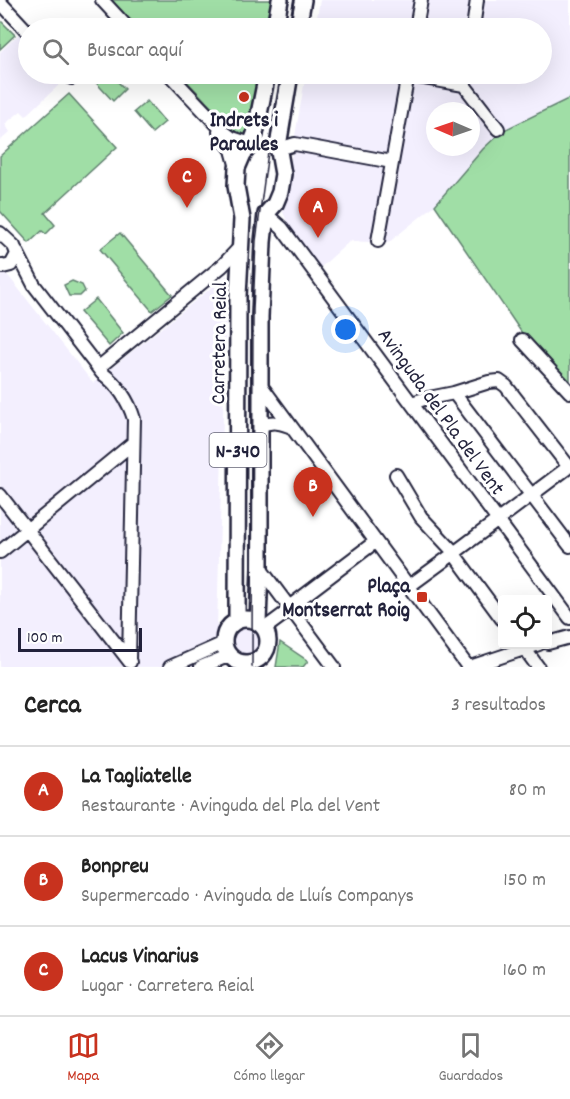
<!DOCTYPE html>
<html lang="es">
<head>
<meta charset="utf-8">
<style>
  body { margin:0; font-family:Dekko,sans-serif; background:#f2f2f2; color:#222 }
  .controls { position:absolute; right:18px; bottom:18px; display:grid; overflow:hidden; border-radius:6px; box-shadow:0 6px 24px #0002 }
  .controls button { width:54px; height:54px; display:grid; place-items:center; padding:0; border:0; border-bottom:2px solid #e0e0e0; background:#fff; color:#222; font:30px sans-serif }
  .compass { position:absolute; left:426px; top:102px; width:54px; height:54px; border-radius:50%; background:#fff; box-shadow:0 6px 24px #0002; rotate:272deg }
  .scale { position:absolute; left:18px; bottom:15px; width:124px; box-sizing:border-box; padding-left:6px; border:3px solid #22223b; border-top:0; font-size:16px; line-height:21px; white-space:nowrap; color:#22223b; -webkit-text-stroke:4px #fff; paint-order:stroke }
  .you { position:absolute; left:346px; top:330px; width:21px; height:21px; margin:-15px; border:4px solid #fff; border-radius:50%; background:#1a73e8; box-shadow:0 0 0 9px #1a73e833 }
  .badge { display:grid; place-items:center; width:39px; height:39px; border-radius:50%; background:#c8321e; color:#fff; font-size:20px; font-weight:700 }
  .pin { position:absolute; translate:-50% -50px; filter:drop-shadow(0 2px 3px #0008) }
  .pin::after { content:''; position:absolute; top:32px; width:21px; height:18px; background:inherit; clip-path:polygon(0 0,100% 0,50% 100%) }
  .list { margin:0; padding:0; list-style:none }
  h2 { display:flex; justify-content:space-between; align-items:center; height:78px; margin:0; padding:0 24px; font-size:26px }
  h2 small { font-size:20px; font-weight:400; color:#767676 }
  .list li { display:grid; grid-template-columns:39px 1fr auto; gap:18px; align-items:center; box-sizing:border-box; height:90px; padding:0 24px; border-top:2px solid #e0e0e0 }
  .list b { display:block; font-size:22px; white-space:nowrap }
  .list p { margin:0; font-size:20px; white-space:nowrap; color:#767676 }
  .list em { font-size:20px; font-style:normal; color:#767676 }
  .icon { flex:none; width:33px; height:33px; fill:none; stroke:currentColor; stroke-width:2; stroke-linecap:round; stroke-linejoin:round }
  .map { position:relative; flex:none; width:570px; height:667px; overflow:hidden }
  .search { position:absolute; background:#fff; box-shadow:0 6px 24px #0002; left:18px; right:18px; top:18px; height:66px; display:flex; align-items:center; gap:15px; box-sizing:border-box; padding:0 21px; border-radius:33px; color:#767676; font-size:22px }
  .sheet { height:348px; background:#fff }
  nav { display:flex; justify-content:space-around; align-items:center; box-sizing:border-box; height:84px; border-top:2px solid #e0e0e0; background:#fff; font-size:16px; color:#767676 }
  nav a { display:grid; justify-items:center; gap:3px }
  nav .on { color:#c8321e }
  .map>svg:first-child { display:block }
  .built { fill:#f3effe; fill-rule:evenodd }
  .green { fill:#a0dea6; stroke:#618070; stroke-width:1.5 }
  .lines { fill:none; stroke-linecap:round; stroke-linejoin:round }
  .minor-casing { stroke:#22223b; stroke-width:16 }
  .major-casing { stroke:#22223b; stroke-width:20 }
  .minor { stroke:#fff; stroke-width:12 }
  .major { stroke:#fff; stroke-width:15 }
  .tram { stroke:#22223b; stroke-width:1.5 }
  .poi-dot { fill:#c8321e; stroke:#fff; stroke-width:2 }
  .labels { text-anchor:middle; stroke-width:6; stroke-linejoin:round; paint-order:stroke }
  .shield { fill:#fff; stroke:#646476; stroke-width:1.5 }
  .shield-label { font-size:20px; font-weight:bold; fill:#22223b }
  .poi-label { font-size:21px; font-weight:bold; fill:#22223b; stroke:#fff }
  .street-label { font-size:21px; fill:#22223b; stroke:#fff }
</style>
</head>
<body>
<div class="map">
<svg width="570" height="667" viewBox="0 0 570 667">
  <rect width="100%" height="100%" fill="#fff"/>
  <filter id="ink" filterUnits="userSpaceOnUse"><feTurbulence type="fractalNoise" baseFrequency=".0167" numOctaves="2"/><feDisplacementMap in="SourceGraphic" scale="12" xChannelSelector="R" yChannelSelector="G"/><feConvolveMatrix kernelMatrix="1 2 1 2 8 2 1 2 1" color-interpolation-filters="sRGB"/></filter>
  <g filter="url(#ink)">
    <path class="built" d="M320,0H570V98L502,131L483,149L435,205L388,243L350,241L320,268L290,229L283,212L290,181L291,158L306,74H542V28H315ZM435,111H471V147H435Z
      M20,33L28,42V74H52L61,83L26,116L21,111L5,124L10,132L0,141V52Z
      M0,267L10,278L93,383L227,275L217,628L221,667H0Z
      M229 641a16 16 0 1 1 32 0a16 16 0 1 1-32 0Z"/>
    <path class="green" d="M110,0H273L269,28H137Z
      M0,20L15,35L0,49Z
      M88,74H110L125,89L113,101Z
      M180,74H262L254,122L246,137L233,130Z
      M69,94L117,147L45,213L55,225L46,234L42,231L29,243L0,211V156Z
      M570,98V385L526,339L435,205L483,149L502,131Z
      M147,101L165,122L152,133L134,112Z
      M120,233L172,295L152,311L100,249Z
      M72,281L82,285L85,291L80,296H69L64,285Z
      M96,299L123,333L109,346L80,312Z
      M280,642L308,661L303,667H276Z"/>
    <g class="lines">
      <defs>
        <path id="minor" d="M102,0L128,28
          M0,2L28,32
          M416,28L421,0
          M473,28L477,0
          M68,74L72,78L76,74
          M169,74L224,132L232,138L251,144
          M466,74L464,85L498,129
          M408,75L464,85
          M219,132L232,150L237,168
          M279,149L295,144L392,162
          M266,214L282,228L570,618
          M0,233L14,246L17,254L11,265L3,267L0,265
          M378,241L408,74
          M16,250L34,285L102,373C118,385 128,399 134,419L129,660
          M522,340L570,392
          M98,368L222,266L241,246
          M260,384L468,667
          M454,393L570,546
          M412,403L424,399L454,393L489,382L499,381L506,386L569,467
          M260,426C271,421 277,422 289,426
          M396,475L421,517L451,549
          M0,495L130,662
          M458,550L570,466
          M0,552L133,443
          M457,558L502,619
          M260,568L334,667
          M408,587L449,557
          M264,629L291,609L293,604L375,542
          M548,643L570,637
          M521,644L538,667
          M170,667L224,643
          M201,667L223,658H232
          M470,667L539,644"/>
        <path id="major" d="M275,28L280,0
          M298,28L303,0
          M224 641a22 22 0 1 1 44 0a22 22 0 1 1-44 0Z
          M237,621L238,296L242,219L236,186L237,168L243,154L251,144L255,134L267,74
          M258,623L260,568V317L263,242L266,214L275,204L280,192L283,174L278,146L290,74"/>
      </defs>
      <use href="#minor" class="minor-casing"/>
      <use href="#major" class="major-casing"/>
      <use href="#minor" class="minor"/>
      <use href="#major" class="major"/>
      <path class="tram" d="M290,28L295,0
        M252,667L253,310L256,241L268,152L282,74"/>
    </g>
  </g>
  <g class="poi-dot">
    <circle cx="244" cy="97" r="6"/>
    <rect x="416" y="591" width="12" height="12" rx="3"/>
  </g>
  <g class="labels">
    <rect class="shield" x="209.5" y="433" width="57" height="34" rx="4.5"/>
    <g class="shield-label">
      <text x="238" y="457">N-340</text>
    </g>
    <g class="poi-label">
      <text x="244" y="126">Indrets i<tspan x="244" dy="24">Paraules</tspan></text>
      <text x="410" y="592" text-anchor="end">Plaça<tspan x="410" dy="24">Montserrat Roig</tspan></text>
    </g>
    <g class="street-label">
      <text transform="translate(218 343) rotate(-89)" y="7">Carretera Reial</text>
      <text transform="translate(442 411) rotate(54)" y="7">Avinguda del Pla del Vent</text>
    </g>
  </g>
</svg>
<div class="controls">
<button><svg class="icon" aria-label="locate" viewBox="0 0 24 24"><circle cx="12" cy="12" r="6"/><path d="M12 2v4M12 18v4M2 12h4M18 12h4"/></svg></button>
</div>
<svg class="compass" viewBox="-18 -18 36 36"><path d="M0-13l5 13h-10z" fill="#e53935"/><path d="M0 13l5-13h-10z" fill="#767676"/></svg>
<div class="scale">100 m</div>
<div class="you"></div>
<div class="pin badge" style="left:318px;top:238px">A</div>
<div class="pin badge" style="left:313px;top:517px">B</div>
<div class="pin badge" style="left:187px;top:208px">C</div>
<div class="search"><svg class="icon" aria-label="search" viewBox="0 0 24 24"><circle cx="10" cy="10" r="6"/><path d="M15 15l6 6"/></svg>Buscar aquí</div>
</div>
<section class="sheet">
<h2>Cerca<small>3 resultados</small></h2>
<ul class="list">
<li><span class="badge">A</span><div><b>La Tagliatelle</b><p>Restaurante · Avinguda del Pla del Vent</p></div><em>80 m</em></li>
<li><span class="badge">B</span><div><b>Bonpreu</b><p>Supermercado · Avinguda de Lluís Companys</p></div><em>150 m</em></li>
<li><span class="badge">C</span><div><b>Lacus Vinarius</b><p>Lugar · Carretera Reial</p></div><em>160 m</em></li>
</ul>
</section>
<nav>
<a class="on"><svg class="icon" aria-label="map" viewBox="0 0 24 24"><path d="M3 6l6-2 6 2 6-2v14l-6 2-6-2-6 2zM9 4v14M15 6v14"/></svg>Mapa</a>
<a><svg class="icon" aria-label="directions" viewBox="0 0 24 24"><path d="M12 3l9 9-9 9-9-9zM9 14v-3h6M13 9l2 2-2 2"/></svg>Cómo llegar</a>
<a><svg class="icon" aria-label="saved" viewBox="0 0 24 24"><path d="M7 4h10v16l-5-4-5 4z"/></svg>Guardados</a>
</nav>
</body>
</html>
